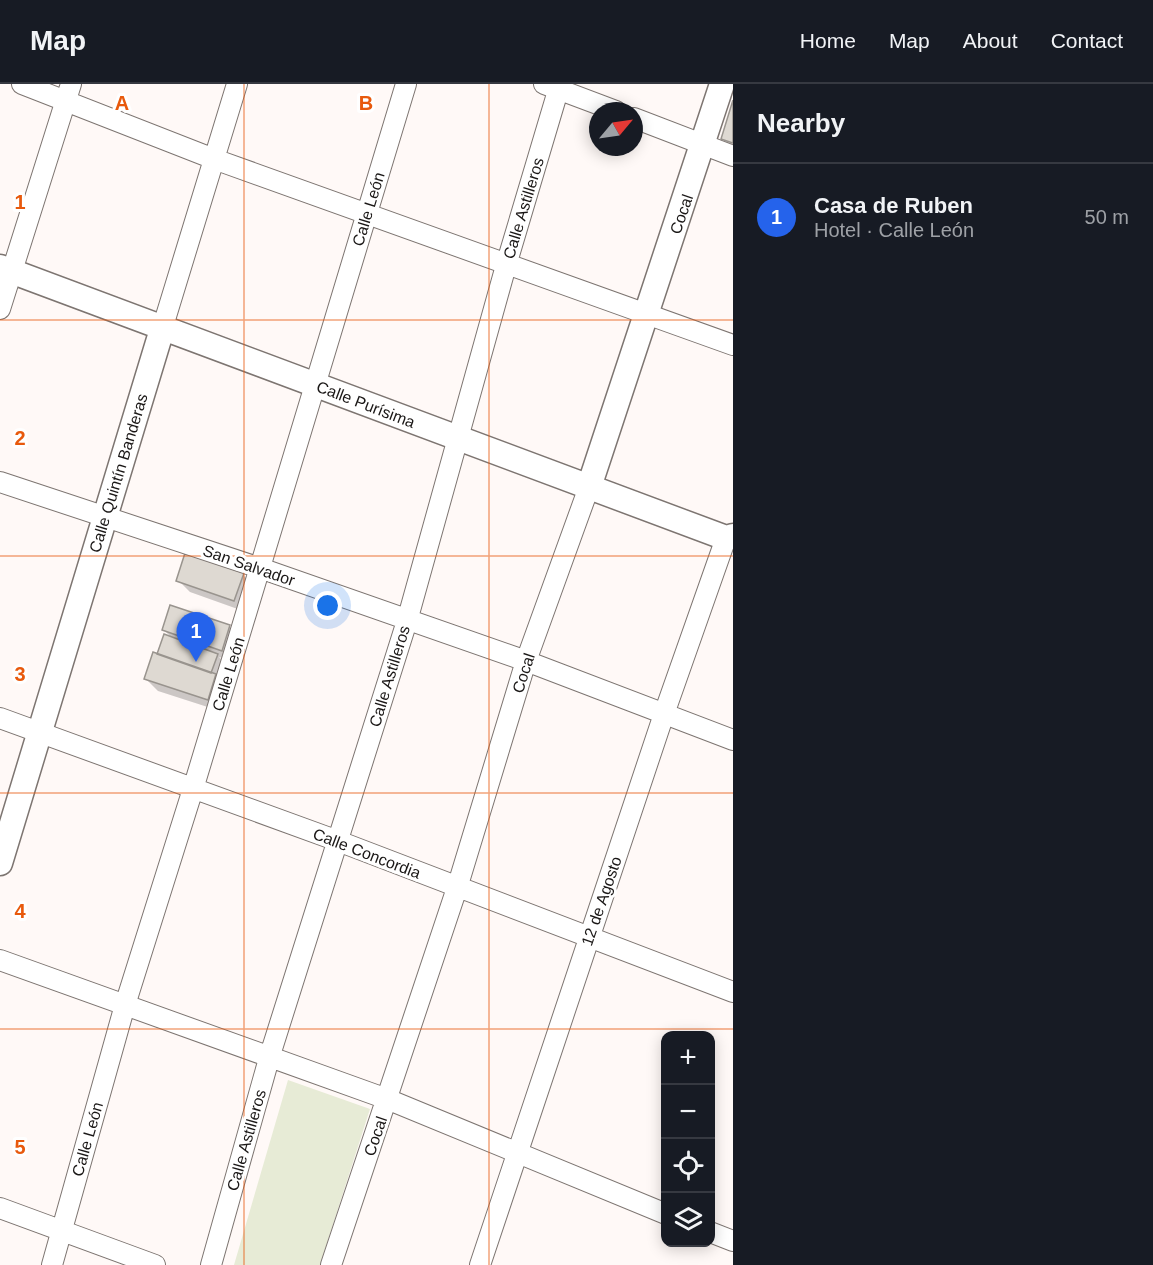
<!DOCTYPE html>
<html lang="en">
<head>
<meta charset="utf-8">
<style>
  body { margin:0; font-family:Helvetica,sans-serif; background:#242831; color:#f1f3f6 }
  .controls { position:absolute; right:18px; bottom:18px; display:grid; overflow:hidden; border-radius:12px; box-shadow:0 3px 15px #0003 }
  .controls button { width:54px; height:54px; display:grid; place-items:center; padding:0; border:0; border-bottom:2px solid #363941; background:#171b24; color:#f1f3f6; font:30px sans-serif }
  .compass { position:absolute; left:589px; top:18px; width:54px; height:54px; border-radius:50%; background:#171b24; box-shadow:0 3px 15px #0003; rotate:61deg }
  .you { position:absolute; left:328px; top:522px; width:21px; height:21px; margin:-15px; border:4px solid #fff; border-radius:50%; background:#1a73e8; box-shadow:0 0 0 9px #1a73e833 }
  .badge { display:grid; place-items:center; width:39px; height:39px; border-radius:50%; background:#2563eb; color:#fff; font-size:20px; font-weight:700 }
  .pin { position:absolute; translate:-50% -50px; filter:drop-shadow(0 2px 3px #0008) }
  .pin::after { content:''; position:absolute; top:32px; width:21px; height:18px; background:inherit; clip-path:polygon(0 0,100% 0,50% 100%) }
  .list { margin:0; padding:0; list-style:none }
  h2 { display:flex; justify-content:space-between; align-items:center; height:78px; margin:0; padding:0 24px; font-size:26px }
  h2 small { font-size:20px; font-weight:400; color:#9ea1a6 }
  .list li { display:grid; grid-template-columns:39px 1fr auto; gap:18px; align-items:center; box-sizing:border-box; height:108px; padding:0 24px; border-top:2px solid #363941 }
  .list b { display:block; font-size:22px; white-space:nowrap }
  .list p { margin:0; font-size:20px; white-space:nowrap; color:#9ea1a6 }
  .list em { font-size:20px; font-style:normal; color:#9ea1a6 }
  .icon { flex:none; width:33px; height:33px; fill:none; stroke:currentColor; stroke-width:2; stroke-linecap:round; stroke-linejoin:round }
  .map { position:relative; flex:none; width:733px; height:1181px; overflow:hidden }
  header { display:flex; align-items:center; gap:36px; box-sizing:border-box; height:84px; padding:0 30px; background:#171b24; border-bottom:2px solid #363941 }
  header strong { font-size:28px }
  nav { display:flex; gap:33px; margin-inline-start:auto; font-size:21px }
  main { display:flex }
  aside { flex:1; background:#171b24 }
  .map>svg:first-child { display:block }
  .grass { fill:#e7ebd6 }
  .shadow { fill:#0003 }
  .building { fill:#ded9d2; stroke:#99948e; stroke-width:1.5 }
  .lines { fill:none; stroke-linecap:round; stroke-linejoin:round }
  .minor-casing { stroke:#7d7571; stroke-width:22 }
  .tertiary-casing { stroke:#7d7571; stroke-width:27 }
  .minor { stroke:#fff; stroke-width:20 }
  .tertiary { stroke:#fff; stroke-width:24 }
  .grid { fill:none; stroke:#e8590c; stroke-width:1.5; stroke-opacity:0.55 }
  .labels { text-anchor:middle; stroke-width:6; stroke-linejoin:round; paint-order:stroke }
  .street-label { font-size:16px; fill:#1a1716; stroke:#fff }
  .grid-label { font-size:20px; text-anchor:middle; font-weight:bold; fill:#e8590c; stroke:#fff; stroke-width:6; stroke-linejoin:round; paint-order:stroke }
</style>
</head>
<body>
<header>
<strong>Map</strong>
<nav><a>Home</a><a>Map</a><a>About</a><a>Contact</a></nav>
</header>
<main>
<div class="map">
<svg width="733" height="1181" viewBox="0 0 733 1181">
  <rect width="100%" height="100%" fill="#fff9f7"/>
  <path class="grass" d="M288,996L370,1025L320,1181H234Z"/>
  <path class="shadow" d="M733,24V64L722,55Z
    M243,491L255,503L246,528L190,508L178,496Z
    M229,542L241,555L234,578L219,573L225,579L220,627L158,607L146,595L158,571L173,555L164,546Z"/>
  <path class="building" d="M733,16V59L721,55Z
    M185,469L244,489L234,517L176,497Z
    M170,521L230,541L222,567L162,546Z
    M164,550L218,570L211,589L157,570Z
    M153,568L216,590L208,616L144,595Z"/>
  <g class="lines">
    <defs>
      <path id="minor" d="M22,0L214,75L733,261
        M544,0L616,27
        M634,34L733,72
        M0,225L71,0
        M163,242L237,0
        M0,398L260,484L526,577L733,656
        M0,634L338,757L733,908
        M0,876L387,1015L666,1130
        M0,1124L155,1181
        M710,1148L733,1157
        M52,1181L125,921L193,705L406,0
        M211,1181L270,971L407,537L507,178L560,0
        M331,1181L457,804L526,577L589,403
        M480,1181L664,630L726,454"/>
      <path id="tertiary" d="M0,183L726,454L733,452
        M589,403L722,0
        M0,779L163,242"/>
    </defs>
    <use href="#minor" class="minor-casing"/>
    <use href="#tertiary" class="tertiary-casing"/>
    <use href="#minor" class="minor"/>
    <use href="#tertiary" class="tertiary"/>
  </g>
  <path class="grid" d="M244,0V1181M489,0V1181M0,236H733M0,472H733M0,709H733M0,945H733"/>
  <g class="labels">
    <g class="street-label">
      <text transform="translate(523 124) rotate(-73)" y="6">Calle Astilleros</text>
      <text transform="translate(368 125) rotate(-73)" y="6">Calle León</text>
      <text transform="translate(681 130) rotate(-71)" y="6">Cocal</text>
      <text transform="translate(366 320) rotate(21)" y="6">Calle Purísima</text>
      <text transform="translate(118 389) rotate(-73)" y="6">Calle Quintín Banderas</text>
      <text transform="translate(249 481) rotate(19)" y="6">San Salvador</text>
      <text transform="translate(523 589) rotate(-72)" y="6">Cocal</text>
      <text transform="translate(228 590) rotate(-73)" y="6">Calle León</text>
      <text transform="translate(389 592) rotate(-73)" y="6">Calle Astilleros</text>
      <text transform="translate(367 769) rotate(21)" y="6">Calle Concordia</text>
      <text transform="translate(601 817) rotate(-71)" y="6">12 de Agosto</text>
      <text transform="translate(375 1052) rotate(-71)" y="6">Cocal</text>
      <text transform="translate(87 1055) rotate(-74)" y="6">Calle León</text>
      <text transform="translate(246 1056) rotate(-74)" y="6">Calle Astilleros</text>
    </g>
  </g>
  <g class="grid-label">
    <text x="122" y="26">A</text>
    <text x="366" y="26">B</text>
    <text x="20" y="125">1</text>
    <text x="20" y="361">2</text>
    <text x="20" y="597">3</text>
    <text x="20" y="834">4</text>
    <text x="20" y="1070">5</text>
  </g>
</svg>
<div class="controls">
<button>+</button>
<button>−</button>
<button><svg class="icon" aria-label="locate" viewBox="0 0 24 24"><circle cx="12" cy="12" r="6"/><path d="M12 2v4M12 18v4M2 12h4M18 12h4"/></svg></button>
<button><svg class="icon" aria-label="layers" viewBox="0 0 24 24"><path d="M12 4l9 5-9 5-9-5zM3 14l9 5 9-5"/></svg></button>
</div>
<svg class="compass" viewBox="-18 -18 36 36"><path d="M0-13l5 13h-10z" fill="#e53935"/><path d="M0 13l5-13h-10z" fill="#9ea1a6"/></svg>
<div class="you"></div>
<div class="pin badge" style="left:196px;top:578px">1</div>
</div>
<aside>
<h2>Nearby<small></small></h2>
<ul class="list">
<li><span class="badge">1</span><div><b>Casa de Ruben</b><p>Hotel · Calle León</p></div><em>50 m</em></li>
</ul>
</aside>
</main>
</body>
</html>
